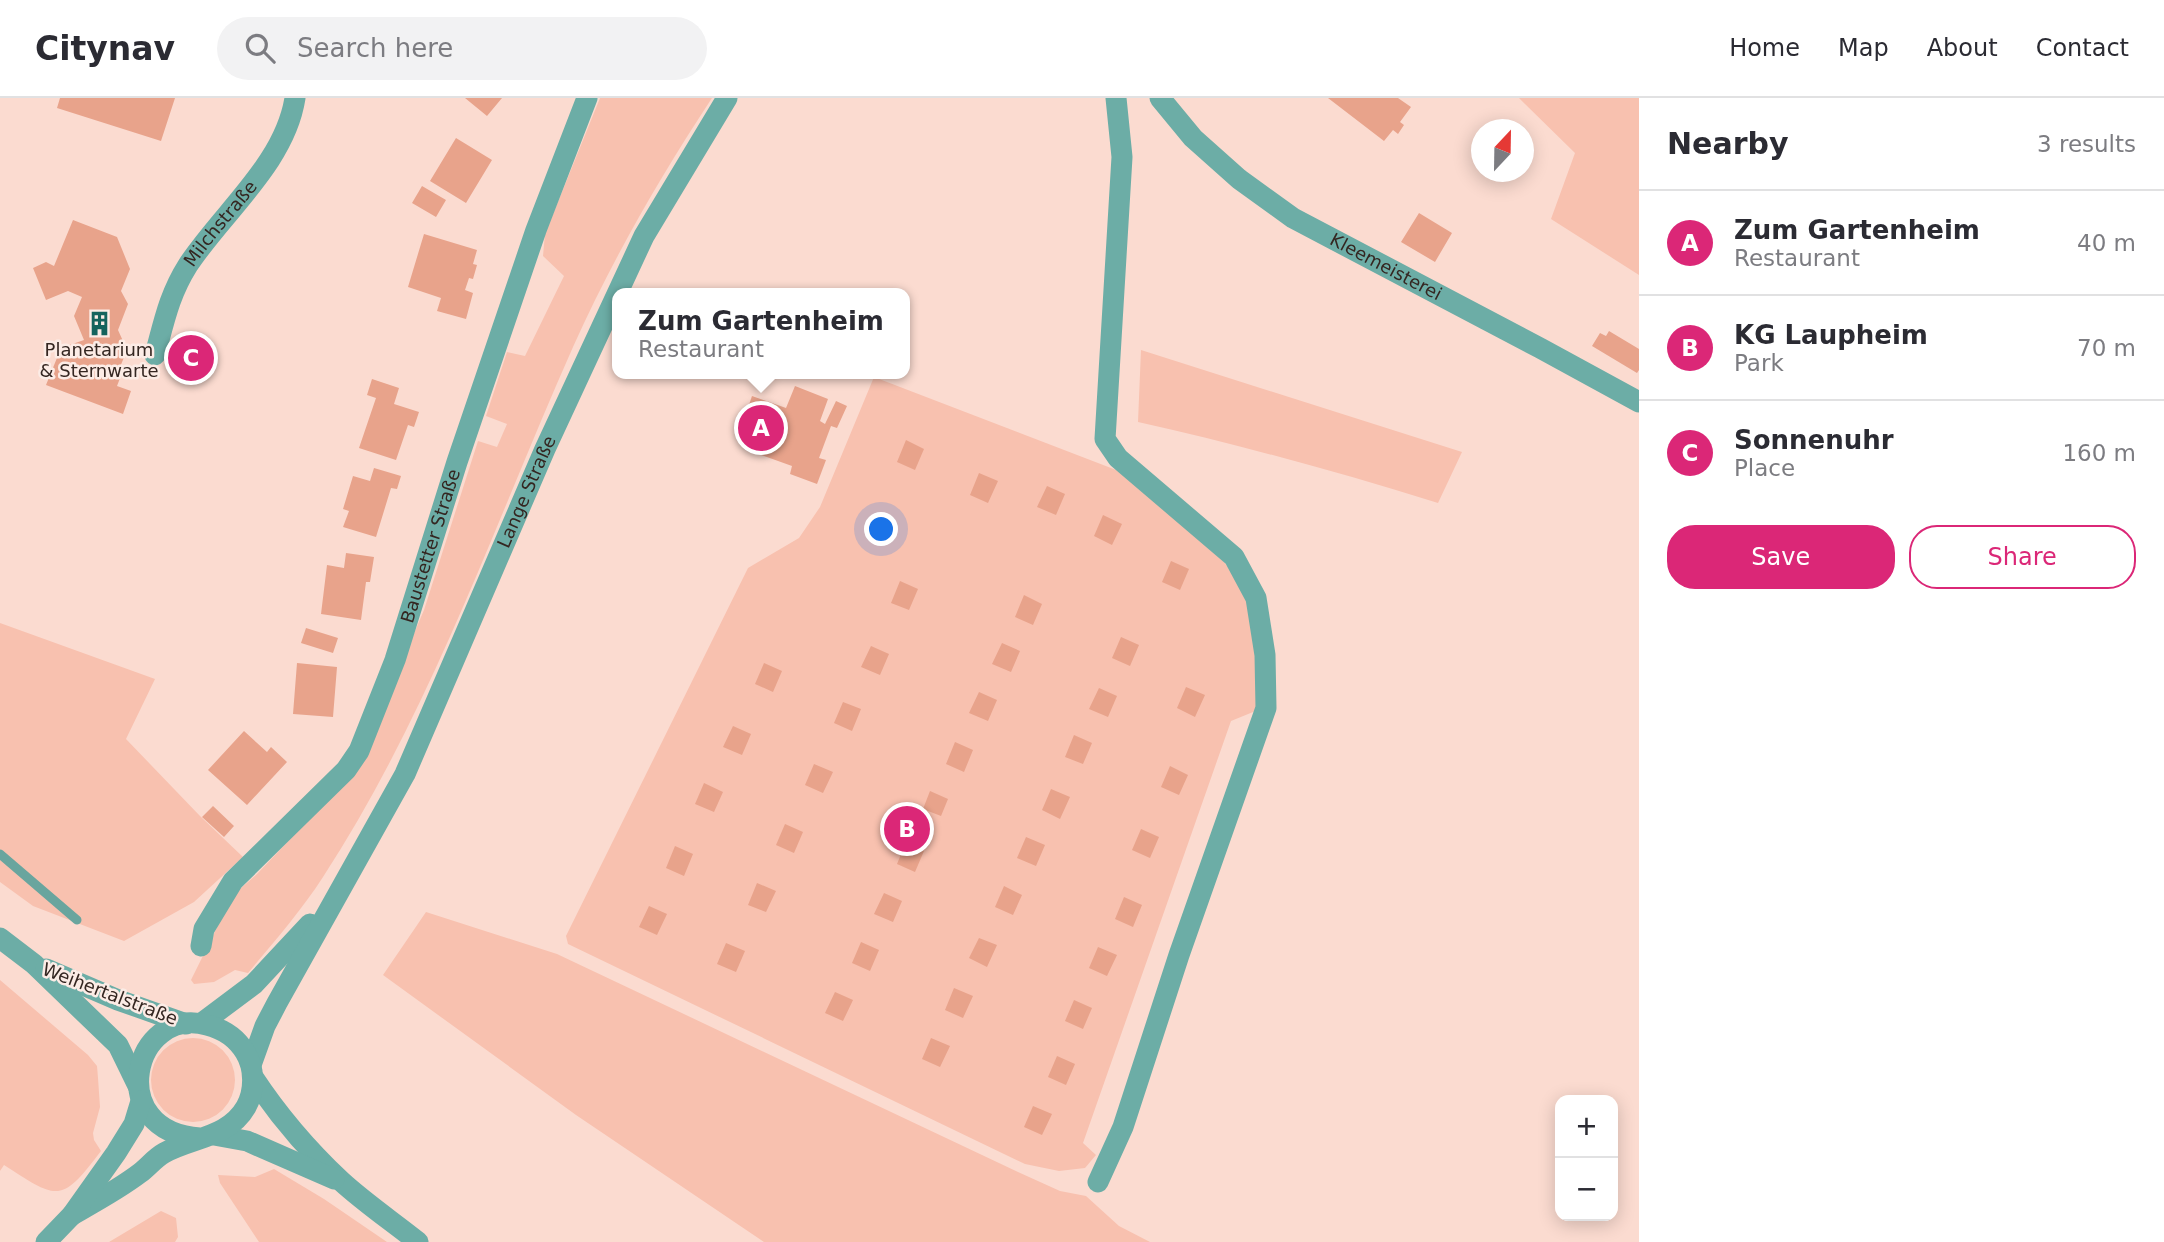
<!DOCTYPE html>
<html lang="en">
<head>
<meta charset="utf-8">
<style>
  body { margin:0; font-family:"DejaVu Sans",sans-serif; background:#f2f2f3; color:#2b2b33 }
  .controls { position:absolute; right:21px; bottom:21px; display:grid; overflow:hidden; border-radius:14px; box-shadow:0 4px 18px #0003 }
  .controls button { width:63px; height:63px; display:grid; place-items:center; padding:0; border:0; border-bottom:2px solid #e1e1e2; background:#fff; color:#2b2b33; font:35px sans-serif }
  .compass { position:absolute; left:1471px; top:21px; width:63px; height:63px; border-radius:50%; background:#fff; box-shadow:0 4px 18px #0003; rotate:22deg }
  .you { position:absolute; left:882px; top:432px; width:24px; height:24px; margin:-18px; border:5px solid #fff; border-radius:50%; background:#1a73e8; box-shadow:0 0 0 10px #1a73e833 }
  .badge { display:grid; place-items:center; width:46px; height:46px; border-radius:50%; background:#db2777; color:#fff; font-size:23px; font-weight:700 }
  .pin { position:absolute; translate:-50% -50%; border:4px solid #fff; box-shadow:0 2px 7px #0006 }
  .popup { position:absolute; left:612px; top:190px; width:298px; height:91px; box-sizing:border-box; display:grid; place-content:center; border-radius:14px; background:#fff; filter:drop-shadow(0 2px 5px #0005); font-size:23px; white-space:nowrap; color:#7c7c81 }
  .popup b { font-size:26px; color:#2b2b33 }
  .popup::after { content:''; position:absolute; left:50%; top:100%; margin-left:-14px; border:14px solid transparent; border-top-color:#fff }
  .list { margin:0; padding:0; list-style:none }
  h2 { display:flex; justify-content:space-between; align-items:center; height:91px; margin:0; padding:0 28px; font-size:30px }
  h2 small { font-size:23px; font-weight:400; color:#7c7c81 }
  .list li { display:grid; grid-template-columns:46px 1fr auto; gap:21px; align-items:center; box-sizing:border-box; height:105px; padding:0 28px; border-top:2px solid #e1e1e2 }
  .list b { display:block; font-size:26px; white-space:nowrap }
  .list p { margin:0; font-size:23px; white-space:nowrap; color:#7c7c81 }
  .list em { font-size:23px; font-style:normal; color:#7c7c81 }
  .actions { display:flex; gap:14px; padding:21px 28px }
  .actions a { flex:1; padding:16px 0; border:2px solid #db2777; border-radius:28px; text-align:center; font-size:24px; color:#db2777 }
  .actions .main { background:#db2777; color:#fff }
  .icon { flex:none; width:38px; height:38px; fill:none; stroke:currentColor; stroke-width:2; stroke-linecap:round; stroke-linejoin:round }
  .map { position:relative; flex:none; width:1639px; height:1144px; overflow:hidden }
  header { display:flex; align-items:center; gap:42px; box-sizing:border-box; height:98px; padding:0 35px; background:#fff; border-bottom:2px solid #e1e1e2 }
  header strong { font-size:33px }
  nav { display:flex; gap:38px; margin-inline-start:auto; font-size:24px }
  .search { width:490px; height:63px; background:#f2f2f3; display:flex; align-items:center; gap:18px; box-sizing:border-box; padding:0 24px; border-radius:38px; color:#7c7c81; font-size:26px }
  main { display:flex }
  aside { flex:1; background:#fff }
  .map>svg:first-child { display:block }
  .green { fill:#f8c1af }
  .lines { fill:none; stroke-linecap:round; stroke-linejoin:round }
  .stream { stroke:#69a59e; stroke-width:9 }
  .building { fill:#e8a38b }
  .minor { stroke:#6cada6; stroke-width:21 }
  .labels { text-anchor:middle; stroke-width:5; stroke-linejoin:round; paint-order:stroke }
  .street-label { font-size:18px; fill:#342621; stroke:#fcece6 }
  .poi-label { font-size:18px; fill:#342621; stroke:#fcece6 }
</style>
</head>
<body>
<header>
<strong>Citynav</strong>
<div class="search"><svg class="icon" aria-label="search" viewBox="0 0 24 24"><circle cx="10" cy="10" r="6"/><path d="M15 15l6 6"/></svg>Search here</div>
<nav><a>Home</a><a>Map</a><a>About</a><a>Contact</a></nav>
</header>
<main>
<div class="map">
<svg width="1639" height="1144" viewBox="0 0 1639 1144">
  <rect width="100%" height="100%" fill="#fbdbd0"/>
  <path class="green" d="M600,0H712C660,79 612,162 573,249C494,427 430,615 323,779C301,813 274,844 248,875L235,872L214,884L194,886L191,882L233,797L257,776L338,691L360,661L424,512L478,343L497,349L507,326L486,318L507,254L525,258L564,178L543,158L545,136Z
    M1519,0H1639V177L1551,121L1575,55Z
    M1141,252L1462,354L1438,405C1338,374 1241,347 1138,324Z
    M874,279L1124,375L1225,465L1248,499L1259,559L1258,612L1231,623L1083,1045L1096,1057L1085,1070L1059,1073L1025,1066L568,846L566,838L748,470L799,440L820,409Z
    M0,525L155,581L126,641L200,718L243,759L194,804L124,843L33,808L0,784Z
    M426,814L557,856L1018,1074L1060,1093L1086,1098L1119,1128L1150,1144H764L576,1017L383,877Z
    M0,882L88,957L97,968L98,980L100,1009L93,1035L94,1042L101,1053C61,1106 58,1102 4,1067L0,1073Z
    M151 982a42 42 0 1 1 84 0a42 42 0 1 1-84 0Z
    M274,1071L324,1101L387,1144H259L220,1085L218,1077L255,1079Z
    M161,1113L176,1120L178,1139L175,1144H109Z"/>
  <g class="lines">
    <path class="stream" d="M0,756L77,822"/>
  </g>
  <path class="building" d="M60,0H175L161,43L57,10Z
    M465,0H502L487,18Z
    M1328,0H1398L1411,9L1400,24L1404,27L1398,36L1393,32L1384,43Z
    M456,40L492,62L466,105L430,83Z
    M422,88L446,102L436,119L412,105Z
    M1419,115L1452,135L1435,164L1401,144Z
    M73,122L117,139L130,171L121,193L128,206L118,232L127,252L118,274L122,275L117,288L131,293L123,316L46,287L61,250L84,242L74,218L82,199L68,193L46,202L33,170L46,164L54,168Z
    M424,136L477,152L473,166L477,167L473,181L469,180L465,192L473,195L466,221L437,213L441,200L408,189Z
    M1609,233L1639,251V272L1637,275L1592,248L1600,235L1606,238Z
    M372,281L399,290L394,306L419,314L414,329L408,327L396,362L359,350L376,300L367,297Z
    M795,288L828,301L820,323L825,326L836,303L847,308L837,330L831,328L819,360L826,362L817,386L790,376L792,368L753,354L741,330L752,298L786,310Z
    M906,342L924,351L915,372L897,364Z
    M374,370L401,378L397,391L391,390L376,439L343,429L349,413L343,411L353,378L370,383Z
    M979,375L998,383L988,405L970,397Z
    M1047,388L1065,396L1056,417L1037,409Z
    M1103,417L1122,426L1112,447L1094,438Z
    M346,455L374,459L370,484H366L361,522L321,516L327,467L344,470Z
    M1171,463L1189,471L1180,492L1162,484Z
    M900,483L918,491L909,512L891,505Z
    M1024,497L1042,506L1033,527L1015,519Z
    M306,530L338,540L333,555L301,545Z
    M1121,539L1139,547L1130,568L1112,560Z
    M1002,545L1020,553L1011,574L992,566Z
    M871,548L889,556L880,577L861,569Z
    M297,565L337,569L333,619L293,616Z
    M764,565L782,573L773,594L755,586Z
    M1186,589L1205,597L1195,619L1177,610Z
    M1099,590L1117,598L1108,619L1089,611Z
    M979,594L997,602L988,623L969,615Z
    M843,604L861,611L852,633L834,625Z
    M733,628L751,636L742,657L723,649Z
    M244,633L267,654L271,649L287,664L247,707L208,672Z
    M1074,637L1092,645L1083,666L1065,659Z
    M955,644L973,652L964,674L946,666Z
    M814,666L833,674L823,695L805,687Z
    M1170,668L1188,677L1179,697L1161,689Z
    M704,685L723,694L714,714L695,706Z
    M1051,691L1070,699L1060,721L1042,712Z
    M930,693L948,701L941,718L923,711Z
    M213,708L234,728L224,739L202,719Z
    M785,726L803,734L794,755L776,747Z
    M1141,731L1159,739L1150,760L1132,752Z
    M1026,739L1045,747L1036,768L1017,760Z
    M906,744L924,753L915,774L897,766Z
    M675,748L693,756L684,778L666,770Z
    M757,785L776,793L766,814L748,807Z
    M1004,788L1022,797L1013,817L995,809Z
    M884,795L902,803L893,824L874,816Z
    M1124,799L1142,807L1133,829L1115,821Z
    M649,808L667,816L657,837L639,829Z
    M979,840L997,847L987,869L969,860Z
    M861,844L879,852L870,873L852,865Z
    M726,845L745,853L736,874L717,866Z
    M1098,849L1117,857L1107,878L1089,870Z
    M954,890L973,898L963,920L945,912Z
    M835,894L853,902L843,923L825,915Z
    M1074,902L1092,910L1083,931L1065,923Z
    M931,940L950,948L940,969L922,961Z
    M1057,958L1075,966L1066,987L1048,979Z
    M1033,1008L1052,1016L1042,1037L1024,1029Z"/>
  <g class="lines">
    <g class="minor">
      <path id="s1" d="M1160,0L1193,40L1239,81L1293,120L1540,250L1639,304"/>
      <path id="s2" d="M155,257C164,224 169,197 188,167C223,114 285,65 295,0"/>
      <path d="M0,840L34,866L118,947L138,988"/>
      <path id="s3" d="M201,848L204,831L233,783L346,672L359,653L395,562L457,364L536,132L587,0"/>
      <path d="M46,871L118,902L186,926"/>
      <path d="M202,925L254,886L310,826"/>
      <path id="s4" d="M251,967L265,928L277,905L405,676L545,351L644,138L727,0"/>
      <path d="M253,979C278,1017 308,1052 341,1083C365,1105 393,1124 418,1144"/>
      <path d="M214,1037L247,1043L334,1081"/>
      <path d="M1098,1084L1123,1029L1179,857L1266,610L1265,557L1256,500L1234,459L1118,360L1105,341L1122,59L1116,0"/>
      <path d="M72,1117C95,1104 119,1091 140,1075C148,1069 155,1060 164,1055C193,1039 228,1040 246,1009C255,993 255,970 245,954C236,939 223,931 207,927C133,907 103,1034 200,1040"/>
      <path d="M46,1144L72,1117L116,1055L134,1026L141,1003"/>
    </g>
  </g>
  <defs>
    <symbol id="building-bare" viewBox="-9 -9 18 18"><path d="M-4-6H4V6H1V3H-1V6H-4ZM-2.5-4.3h1.7v1.8h-1.7ZM.8-4.3h1.7v1.8H.8ZM-2.5-1h1.7V.8h-1.7ZM.8-1h1.7V.8H.8Z" fill="#15635d" stroke="#fcece6" stroke-width="2.5" paint-order="stroke"/></symbol>
  </defs>
  <g fill-rule="evenodd">
    <use href="#building-bare" x="82" y="208" width="35" height="35"/>
  </g>
  <g class="labels">
    <g class="street-label">
      <text dy="6" stroke="none"><textPath href="#s2" startOffset="149">Milchstraße</textPath></text>
      <text dy="6" stroke="none"><textPath href="#s1" startOffset="285">Kleemeisterei</textPath></text>
      <text dy="6" stroke="none"><textPath href="#s4" startOffset="637">Lange Straße</textPath></text>
      <text dy="6" stroke="none"><textPath href="#s3" startOffset="472">Baustetter Straße</textPath></text>
      <text transform="translate(110 896) rotate(21)" y="6">Weihertalstraße</text>
    </g>
    <g class="poi-label">
      <text x="99" y="258">Planetarium<tspan x="99" dy="21">&amp; Sternwarte</tspan></text>
    </g>
  </g>
</svg>
<div class="controls">
<button>+</button>
<button>−</button>
</div>
<svg class="compass" viewBox="-18 -18 36 36"><path d="M0-13l5 13h-10z" fill="#e53935"/><path d="M0 13l5-13h-10z" fill="#7c7c81"/></svg>
<div class="you"></div>
<div class="pin badge" style="left:761px;top:330px">A</div>
<div class="popup"><b>Zum Gartenheim</b>Restaurant</div>
<div class="pin badge" style="left:907px;top:731px">B</div>
<div class="pin badge" style="left:191px;top:260px">C</div>
</div>
<aside>
<h2>Nearby<small>3 results</small></h2>
<ul class="list">
<li><span class="badge">A</span><div><b>Zum Gartenheim</b><p>Restaurant</p></div><em>40 m</em></li>
<li><span class="badge">B</span><div><b>KG Laupheim</b><p>Park</p></div><em>70 m</em></li>
<li><span class="badge">C</span><div><b>Sonnenuhr</b><p>Place</p></div><em>160 m</em></li>
</ul>
<div class="actions"><a class="main">Save</a><a>Share</a></div>
</aside>
</main>
</body>
</html>
